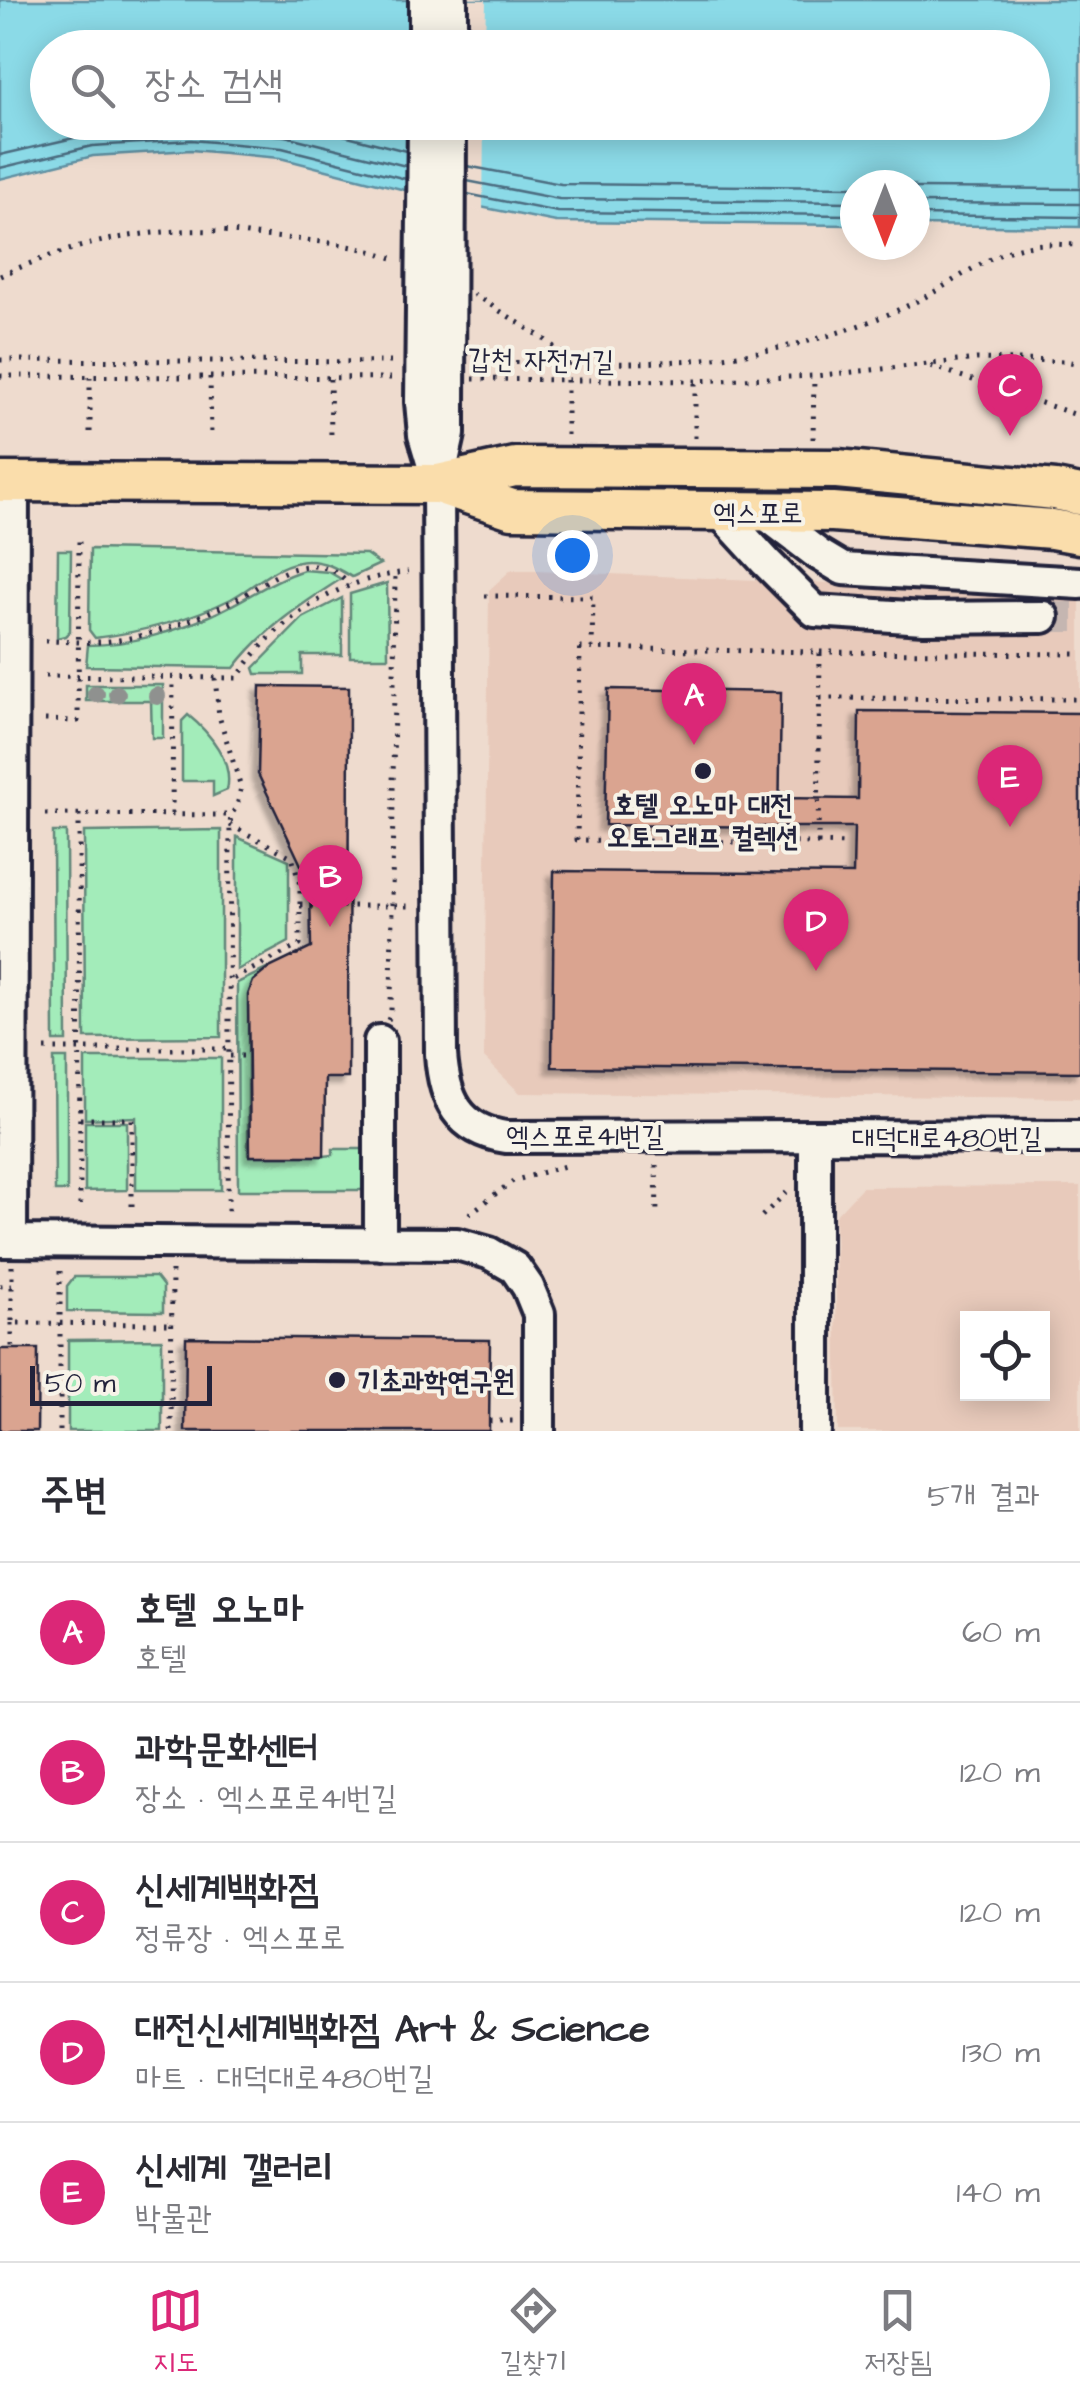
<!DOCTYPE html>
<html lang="ko">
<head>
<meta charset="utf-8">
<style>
  body { margin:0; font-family:"Architects Daughter","Poor Story",sans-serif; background:#f2f2f3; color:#2b2b33 }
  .controls { position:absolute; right:30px; bottom:30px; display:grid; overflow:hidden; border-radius:0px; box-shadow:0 5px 25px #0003 }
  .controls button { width:90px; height:90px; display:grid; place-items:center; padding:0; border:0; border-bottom:2px solid #e1e1e2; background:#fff; color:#2b2b33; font:50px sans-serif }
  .compass { position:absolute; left:840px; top:170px; width:90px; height:90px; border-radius:50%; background:#fff; box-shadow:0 5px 25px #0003; rotate:180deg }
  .scale { position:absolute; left:30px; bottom:25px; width:182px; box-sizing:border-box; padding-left:10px; border:5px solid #22223b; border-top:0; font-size:28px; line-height:35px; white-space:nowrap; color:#22223b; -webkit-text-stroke:8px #f7f3e8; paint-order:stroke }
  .you { position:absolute; left:572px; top:555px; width:35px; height:35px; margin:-25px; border:8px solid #fff; border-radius:50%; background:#1a73e8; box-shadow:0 0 0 15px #1a73e833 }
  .badge { display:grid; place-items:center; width:65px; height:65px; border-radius:50%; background:#db2777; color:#fff; font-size:32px; font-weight:700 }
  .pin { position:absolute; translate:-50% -82px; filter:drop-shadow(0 2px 5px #0008) }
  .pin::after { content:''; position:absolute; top:52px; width:35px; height:30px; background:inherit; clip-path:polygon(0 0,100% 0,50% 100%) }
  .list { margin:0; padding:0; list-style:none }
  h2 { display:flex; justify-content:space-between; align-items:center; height:130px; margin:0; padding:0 40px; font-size:42px }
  h2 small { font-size:32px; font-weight:400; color:#7c7c81 }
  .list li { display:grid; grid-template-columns:65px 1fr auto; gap:30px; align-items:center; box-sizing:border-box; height:140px; padding:0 40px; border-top:2px solid #e1e1e2 }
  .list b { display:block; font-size:38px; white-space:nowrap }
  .list p { margin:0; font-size:32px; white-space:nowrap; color:#7c7c81 }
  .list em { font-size:32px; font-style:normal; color:#7c7c81 }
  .icon { flex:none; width:55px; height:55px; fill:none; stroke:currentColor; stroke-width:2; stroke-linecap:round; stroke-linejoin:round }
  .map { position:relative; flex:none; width:1080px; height:1431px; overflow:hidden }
  .search { position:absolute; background:#fff; box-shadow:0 5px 25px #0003; left:30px; right:30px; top:30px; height:110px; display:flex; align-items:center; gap:25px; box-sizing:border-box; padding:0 35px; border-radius:55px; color:#7c7c81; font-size:38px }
  .sheet { height:830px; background:#fff }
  nav { display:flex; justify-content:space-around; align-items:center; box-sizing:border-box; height:140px; border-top:2px solid #e1e1e2; background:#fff; font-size:28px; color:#7c7c81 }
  nav a { display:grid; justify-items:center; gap:5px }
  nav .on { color:#db2777 }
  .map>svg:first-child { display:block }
  .built { fill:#e8cabb; fill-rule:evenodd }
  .green { fill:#a3ecba; stroke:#62877a; stroke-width:2.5 }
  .water { fill:#8bdae7; stroke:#6190a2; stroke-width:2.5; fill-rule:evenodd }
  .pier { fill:#eedbce }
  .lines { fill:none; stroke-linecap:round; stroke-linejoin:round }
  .shore { stroke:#4c6c80; stroke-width:2.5 }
  .building { fill:#daa490; stroke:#22223b; stroke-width:2.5; filter:url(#shadow) }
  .minor-tunnel { stroke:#c5b6b1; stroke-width:30; stroke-dasharray:30 15; stroke-linecap:butt }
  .minor-casing { stroke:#22223b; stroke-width:38 }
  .major-casing { stroke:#22223b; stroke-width:45 }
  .path { stroke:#22223b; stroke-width:5; stroke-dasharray:2.5 8; stroke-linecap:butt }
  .minor { stroke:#f7f3e8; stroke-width:30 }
  .major { stroke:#faddab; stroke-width:38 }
  .minor-bridge-casing { stroke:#22223b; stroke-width:38; stroke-linecap:butt }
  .minor-bridge { stroke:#f7f3e8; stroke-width:30 }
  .tree { fill:#8f918f }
  .poi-dot { fill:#22223b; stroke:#f7f3e8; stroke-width:4 }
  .labels { text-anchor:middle; stroke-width:8; stroke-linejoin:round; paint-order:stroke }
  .street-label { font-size:28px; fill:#22223b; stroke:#f7f3e8 }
  .poi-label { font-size:28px; font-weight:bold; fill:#22223b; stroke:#f7f3e8 }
</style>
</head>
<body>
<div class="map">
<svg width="1080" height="1431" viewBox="0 0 1080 1431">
  <defs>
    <filter id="shadow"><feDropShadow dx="-6" dy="6" stdDeviation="2.5" flood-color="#0004"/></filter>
  </defs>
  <rect width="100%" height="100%" fill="#eedbce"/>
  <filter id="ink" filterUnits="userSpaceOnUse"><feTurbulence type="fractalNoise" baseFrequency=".01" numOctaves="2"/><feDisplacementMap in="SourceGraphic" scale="20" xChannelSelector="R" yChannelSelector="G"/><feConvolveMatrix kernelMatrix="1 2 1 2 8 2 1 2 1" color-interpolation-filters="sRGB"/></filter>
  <g filter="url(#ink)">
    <path class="built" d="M511,570L1080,593V1098L520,1093L484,1058L489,590Z
      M1080,1186V1431H838L835,1216L862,1187ZM968,1318H1042V1394H968Z"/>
    <path class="green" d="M90,549L366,554L380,564L352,577C338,569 325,561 308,561C280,561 255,586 231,599C189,620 141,632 95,638L89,630Z
      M58,550H71L70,631L65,636L57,638Z
      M304,570L329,572L341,579C300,605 263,630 234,668L86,666L88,645C129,645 175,632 212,615C244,601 271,580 304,570Z
      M387,583L388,657H350V594Z
      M342,598V655H302V674H256L254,668L303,618Z
      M86,685H163V738H152L151,701H86Z
      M188,715C209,732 234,762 227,790L213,796V781H182V721Z
      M221,830V1037L85,1038L84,832Z
      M53,832H66L67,1041H54Z
      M237,837L289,860V942L237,970Z
      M269,968L253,981L248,995V1154L250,1156H324L333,1155V1149H366V1190H238L237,983Z
      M54,1058H67V1191H55Z
      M85,1058H221V1190H136V1117L85,1119Z
      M85,1122H127V1190L85,1191Z
      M74,1277H156L163,1286V1312L67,1311V1286Z
      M162,1339V1431H68V1340Z"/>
    <path class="water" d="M0,0H1080V227L915,225V185H855V225L556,222L440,199L280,158L191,150L93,156L0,179ZM48,48H1032V122H48Z"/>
    <path class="pier" d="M414,0H486L485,47H414Z
      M414,123H484L483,212L407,195H413Z"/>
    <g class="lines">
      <path class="shore" d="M293,122L406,151
        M0,155L91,134L192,127L285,136L406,166
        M467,166L561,184L855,187
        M0,168L92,146L191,140L282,148L406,179
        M467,181L559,199L855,202
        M915,188L1080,189
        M467,194L558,212L855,215
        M915,203L1080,204
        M915,215L1080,217"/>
    </g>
    <path class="building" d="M260,686L349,687L348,1078H325L324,1156H250L248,995L253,981L269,968L311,948L310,884L258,774Z
      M608,689L781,692L779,827L605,825Z
      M859,711L1080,713V1072L552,1067L554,871L853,874L854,827H779L780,798L858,799Z
      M186,1337L490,1340L489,1431H185Z
      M0,1349H38L37,1431H0Z"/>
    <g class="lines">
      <path class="minor-tunnel" d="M1043,617H1080"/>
      <defs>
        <path id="minor" d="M425,48V0
          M451,48V0
          M421,402L424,435L438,482
          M449,408V434L438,484L441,1054C444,1099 458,1130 506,1137L815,1136V1431
          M720,512L766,562L815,611L924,618L1043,617
          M763,512L818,554L843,569L1080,583
          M815,1136L1080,1137
          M0,1241L457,1244L489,1253L515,1268L528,1287L539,1314V1431
          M11,1241L13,482
          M380,1244V1041"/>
        <path id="major" d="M0,482L438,484L515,467L837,469L1055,490L1080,495
          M438,484L512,509L833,512L1052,529L1080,534"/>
      </defs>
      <use href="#minor" class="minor-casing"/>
      <use href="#major" class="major-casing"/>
      <path class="path" d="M0,276C68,245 139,228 214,231C235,231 255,236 275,237C315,241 357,244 395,259
        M473,294L543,338L571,361
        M0,360L397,362
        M473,362C586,363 698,370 809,341C846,331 883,318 917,301C955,283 991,250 1034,245C1049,243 1065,245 1080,245
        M931,366L1080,416
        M0,376L397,378
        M90,377V439
        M210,377L211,438
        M330,379L331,436
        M473,379L695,381L814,376L977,359L1066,361L1080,364
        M567,380V437
        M695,438V381
        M813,439L814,376
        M485,596L593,597L592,648
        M45,641C63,641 82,643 99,642C141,640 196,620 233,601C257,589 281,567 309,566C325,565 341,572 349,585
        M580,648L820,652L818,843L577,840Z
        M820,652L1080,654
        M45,676L237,678C276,619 336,579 408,572
        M215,678L219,716L241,787L237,806L231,815L230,825L228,1213
        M820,698L1080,699
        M45,720L78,721L79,540
        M45,814L231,815
        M79,814L80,1212
        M172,814L173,678
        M230,825L292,857L300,885V945L231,980
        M818,843L849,844
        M300,906H409
        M388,1020L391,1013L395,573
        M45,1049H230
        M230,1056H249
        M80,1119H132V1213
        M656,1165L657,1214
        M469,1214L513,1181L568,1165
        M762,1216L787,1192
        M12,1266V1323L172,1324
        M0,1286L12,1285
        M12,1323V1349
        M489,1421H514
        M60,1431V1269
        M171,1431L172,1269"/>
      <use href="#minor" class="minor"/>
      <use href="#major" class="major"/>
      <defs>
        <path id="minor-bridge" d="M421,402L424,122
          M449,408L450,122"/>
      </defs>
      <use href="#minor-bridge" class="minor-bridge-casing"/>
      <use href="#minor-bridge" class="minor-bridge"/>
    </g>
    <g class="tree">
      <circle cx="96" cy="694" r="9"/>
      <circle cx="117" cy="694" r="9"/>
      <circle cx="157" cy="696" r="9"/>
    </g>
  </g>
  <g class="poi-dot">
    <circle cx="703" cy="771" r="10"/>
    <circle cx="337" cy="1380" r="10"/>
  </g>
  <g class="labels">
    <g class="street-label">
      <text transform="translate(541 359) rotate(1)" y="10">갑천 자전거길</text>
      <text x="758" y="522">엑스포로</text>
      <text x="585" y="1145">엑스포로41번길</text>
      <text x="947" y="1147">대덕대로480번길</text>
    </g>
    <g class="poi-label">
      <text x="703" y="814">호텔 오노마 대전<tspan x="703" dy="32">오토그래프 컬렉션</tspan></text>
      <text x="357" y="1390" text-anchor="start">기초과학연구원</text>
    </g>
  </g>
</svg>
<div class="controls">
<button><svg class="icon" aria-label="locate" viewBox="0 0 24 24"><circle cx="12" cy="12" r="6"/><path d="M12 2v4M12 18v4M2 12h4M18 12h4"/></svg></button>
</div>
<svg class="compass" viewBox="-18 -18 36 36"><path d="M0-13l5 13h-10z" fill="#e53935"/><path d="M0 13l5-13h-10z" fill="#7c7c81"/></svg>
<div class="scale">50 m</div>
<div class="you"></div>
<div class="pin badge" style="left:694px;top:745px">A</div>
<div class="pin badge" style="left:330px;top:927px">B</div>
<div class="pin badge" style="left:1010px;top:436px">C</div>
<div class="pin badge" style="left:816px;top:971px">D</div>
<div class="pin badge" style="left:1010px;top:827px">E</div>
<div class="search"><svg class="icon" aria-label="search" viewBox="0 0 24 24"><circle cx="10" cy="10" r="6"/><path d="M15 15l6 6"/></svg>장소 검색</div>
</div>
<section class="sheet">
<h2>주변<small>5개 결과</small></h2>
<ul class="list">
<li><span class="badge">A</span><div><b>호텔 오노마</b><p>호텔</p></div><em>60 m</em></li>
<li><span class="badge">B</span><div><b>과학문화센터</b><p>장소 · 엑스포로41번길</p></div><em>120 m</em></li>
<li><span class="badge">C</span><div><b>신세계백화점</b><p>정류장 · 엑스포로</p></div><em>120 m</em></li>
<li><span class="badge">D</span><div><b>대전신세계백화점 Art &amp; Science</b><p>마트 · 대덕대로480번길</p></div><em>130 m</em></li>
<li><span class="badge">E</span><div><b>신세계 갤러리</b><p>박물관</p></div><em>140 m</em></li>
</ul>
</section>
<nav>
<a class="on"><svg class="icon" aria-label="map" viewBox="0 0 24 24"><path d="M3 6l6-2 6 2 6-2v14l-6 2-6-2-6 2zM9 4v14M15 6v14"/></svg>지도</a>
<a><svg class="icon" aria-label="directions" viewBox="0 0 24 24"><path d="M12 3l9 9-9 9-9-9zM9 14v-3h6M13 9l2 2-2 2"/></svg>길찾기</a>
<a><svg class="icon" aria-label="saved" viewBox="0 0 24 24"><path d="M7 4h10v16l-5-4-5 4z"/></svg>저장됨</a>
</nav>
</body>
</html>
